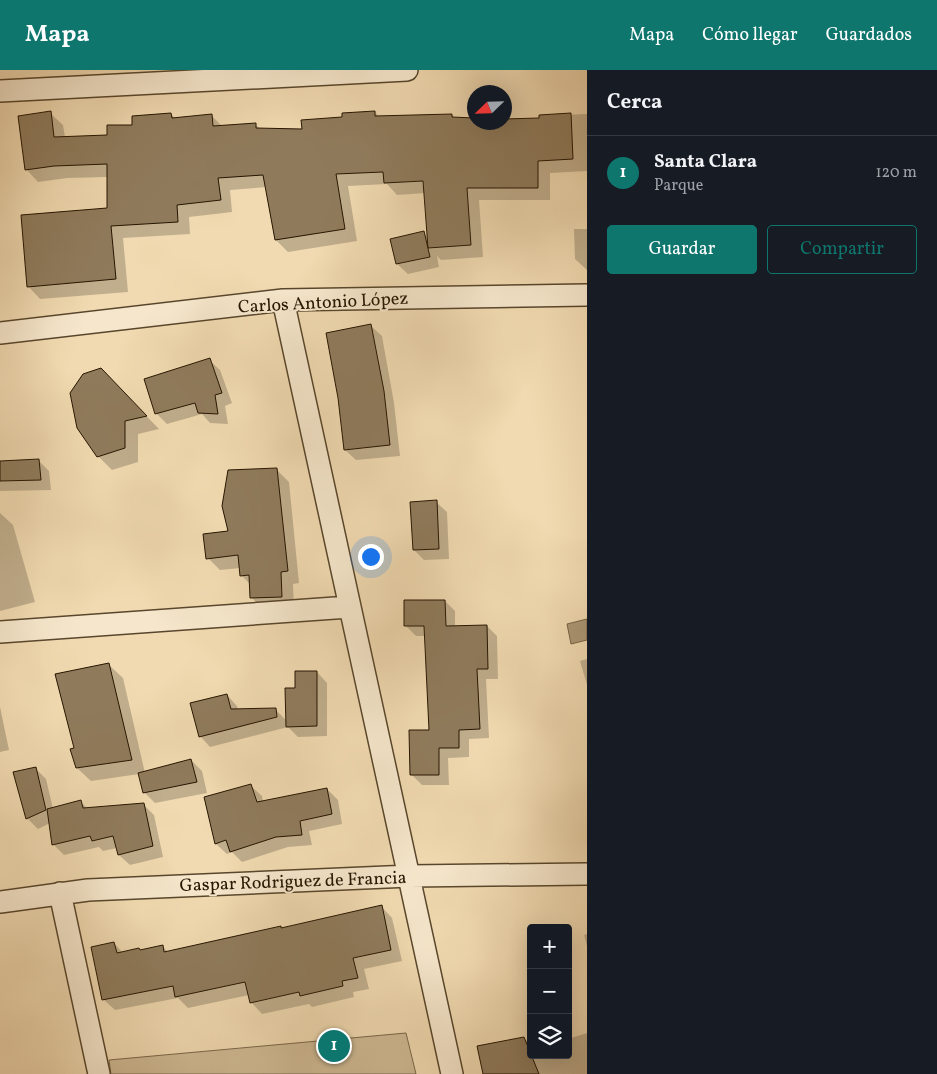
<!DOCTYPE html>
<html lang="es">
<head>
<meta charset="utf-8">
<style>
  body { margin:0; font-family:Vollkorn,serif; background:#20242c; color:#f1f3f6 }
  .controls { position:absolute; right:15px; bottom:15px; display:grid; overflow:hidden; border-radius:5px; box-shadow:0 5px 20px #0002 }
  .controls button { width:45px; height:45px; display:grid; place-items:center; padding:0; border:0; border-bottom:1px solid #363941; background:#171b24; color:#f1f3f6; font:25px sans-serif }
  .compass { position:absolute; left:467px; top:15px; width:45px; height:45px; border-radius:50%; background:#171b24; box-shadow:0 5px 20px #0002; rotate:247deg }
  .you { position:absolute; left:370px; top:486px; width:18px; height:18px; margin:-12px; border:4px solid #fff; border-radius:50%; background:#1a73e8; box-shadow:0 0 0 8px #1a73e833 }
  .badge { display:grid; place-items:center; width:32px; height:32px; border-radius:50%; background:#0f766e; color:#fff; font-size:16px; font-weight:700 }
  .pin { position:absolute; translate:-50% -50%; border:2px solid #fff; box-shadow:0 1px 5px #0006 }
  .list { margin:0; padding:0; list-style:none }
  h2 { display:flex; justify-content:space-between; align-items:center; height:65px; margin:0; padding:0 20px; font-size:21px }
  h2 small { font-size:16px; font-weight:400; color:#9ea1a6 }
  .list li { display:grid; grid-template-columns:32px 1fr auto; gap:15px; align-items:center; box-sizing:border-box; height:75px; padding:0 20px; border-top:1px solid #363941 }
  .list b { display:block; font-size:19px; white-space:nowrap }
  .list p { margin:0; font-size:16px; white-space:nowrap; color:#9ea1a6 }
  .list em { font-size:16px; font-style:normal; color:#9ea1a6 }
  .actions { display:flex; gap:10px; padding:15px 20px }
  .actions a { flex:1; padding:11px 0; border:1px solid #0f766e; border-radius:5px; text-align:center; font-size:18px; color:#0f766e }
  .actions .main { background:#0f766e; color:#fff }
  .icon { flex:none; width:28px; height:28px; fill:none; stroke:currentColor; stroke-width:2; stroke-linecap:round; stroke-linejoin:round }
  .map { position:relative; flex:none; width:587px; height:1004px; overflow:hidden }
  header { display:flex; align-items:center; gap:30px; box-sizing:border-box; height:70px; padding:0 25px; background:#0f766e; color:#fff }
  header strong { font-size:24px }
  nav { display:flex; gap:28px; margin-inline-start:auto; font-size:18px }
  main { display:flex }
  aside { flex:1; background:#171b24 }
  .map>svg:first-child { display:block }
  .green { fill:#ceb993; stroke:#7a674a }
  .water { fill:#ac9775; stroke:#766346 }
  .shadow { fill:#0003 }
  .building { fill:#8f7b5c; stroke:#251500 }
  .lines { fill:none; stroke-linecap:round; stroke-linejoin:round }
  .street-casing { stroke:#58462c; stroke-width:24 }
  .street { stroke:#f6e7cc; stroke-width:21 }
  .labels { text-anchor:middle; stroke-width:4; stroke-linejoin:round; paint-order:stroke }
  .street-label { font-size:18px; fill:#251500; stroke:#f6e7cc }
</style>
</head>
<body>
<header>
<strong>Mapa</strong>
<nav><a>Mapa</a><a>Cómo llegar</a><a>Guardados</a></nav>
</header>
<main>
<div class="map">
<svg width="587" height="1004" viewBox="0 0 587 1004">
  <rect width="100%" height="100%" fill="#f1dab1"/>
  <filter id="stains"><feTurbulence type="fractalNoise" baseFrequency=".004" numOctaves="4"/><feColorMatrix values="0 0 0 0 .2 0 0 0 0 .09 0 0 0 0 .02 0 0 0 .5 -.17"/></filter>
  <radialGradient id="worn" r=".72"><stop offset=".6" stop-color="#630" stop-opacity="0"/><stop offset="1" stop-color="#630" stop-opacity=".3"/></radialGradient>
  <path class="green" d="M406,963L416,1004H111L109,990Z"/>
  <path class="water" d="M587,549V570L571,574L567,554Z"/>
  <path class="shadow" d="M375,42L379,47L452,45L455,48L474,49V52H504L541,49V46L587,44V101L550,103V130H479L483,187L441,190L437,186L439,197L408,204L397,194L424,163L428,167L425,123L397,125L387,114L348,116L357,171L288,182L276,170L267,117L230,120L232,142L189,147L190,164L123,168L128,222L40,229L28,216L108,139V107L67,108L38,112L26,99L50,43L63,55L65,67L108,66L171,44L176,49L211,45L222,56L255,54L261,60L304,61L344,48Z
    M574,159H587V200L575,189Z
    M371,256L382,266L394,333L400,386L356,390L345,380L339,328Z
    M209,290L220,300L232,333L225,336L228,354L210,353L202,344L167,354L156,343Z
    M115,314L159,359L138,364V392L112,400L98,386Z
    M38,390L49,401L51,420L0,421V393Z
    M276,399L289,412L299,513L293,514L294,539L264,540L252,528L251,515L241,505L240,498L220,500L208,488Z
    M436,432L447,442L449,489L424,490L414,480Z
    M0,443L13,455L35,532L0,541Z
    M445,531L455,541V557L487,556L497,566L498,609H486L489,668L469,669V687L448,688L449,715H422L412,705L430,661L425,566H416L406,556Z
    M587,589V615L580,591Z
    M109,595L123,608L145,703L191,690L202,701L207,723L155,733L144,722L139,704L91,711L77,698L75,679Z
    M317,602L327,613V666L298,667L288,657L210,677L200,666L227,625L237,636L238,640L275,639L287,651L296,619Z
    M0,637L9,680L0,682Z
    M35,698L46,709L53,739L81,732L88,739L144,735L154,745L163,787L130,795L119,785L117,778L103,781L99,777L64,785L53,774L50,753L38,759L27,748Z
    M251,716L262,726L263,732L327,719L338,730L342,754L309,761L312,775L288,777L242,792L232,782L227,784L216,774L206,728Z
    M381,836L392,848L402,891L364,899L369,919L353,922L354,927L312,937L309,934L262,944L251,932L249,925L188,938L178,928L115,940L103,929L114,873L123,883L141,881L162,876L169,883L280,857L283,859Z
    M587,864V876L584,865Z
    M587,963V1004H484L524,968L531,975V985H568V969Z"/>
  <path class="building" d="M51,41L54,67L107,65V55H132V46L171,43L172,48L212,44L213,56L256,53V58L302,59L301,50L342,47V43L375,41V46L452,44V47L474,48V52H504V49L539,48V45L571,43L573,89L538,91V118H467L471,175L428,178L423,111L384,113L383,102L336,104L345,159L275,170L263,105L218,108L221,130L177,135L178,152L111,156L116,209L27,217L21,145L107,138V94L54,96L25,100L18,46Z
    M424,161L430,187L396,194L390,169Z
    M371,254L384,321L390,375L344,380L338,328L326,263Z
    M210,288L222,323L215,325L218,344L198,343L195,333L155,344L144,309Z
    M101,298L147,346L125,351V378L97,387L77,358L70,323L83,304Z
    M39,389L41,410L0,411V391Z
    M277,398L288,501L281,502L282,527L250,528L249,505L240,506L238,485L206,489L203,464L228,461L222,436L228,400Z
    M437,430L439,479L413,480L410,432Z
    M404,530H445L446,556L487,555L488,599H477L480,659L459,660V678H439V705H410L409,660H429L424,556H404Z
    M109,593L132,690L76,698L70,679L74,678L55,604Z
    M295,601H317V656L286,657L285,618H295Z
    M227,624L231,639L276,638L277,647L199,667L190,633Z
    M191,689L197,712L143,723L138,703Z
    M36,697L46,740L26,749L13,702Z
    M251,714L257,732L327,718L332,744L300,751L302,765L276,767L230,782L226,770L215,774L204,727Z
    M81,730L83,738L144,733L153,776L118,785L113,766L92,771L90,766L52,775L47,739Z
    M382,835L391,880L353,888L358,908L342,911L343,916L300,926L299,922L250,933L245,912L175,927L173,916L102,930L91,877L114,872L117,883L139,878L140,880L163,875L164,882L281,856V858Z
    M524,967L539,1004H483L477,976Z"/>
  <g class="lines">
    <defs>
      <path id="street" d="M0,21L407,0
        M283,230C338,488 397,746 452,1004
        M0,263L283,230L587,225
        M0,562L349,537
        M60,823L99,1004
        M0,832L88,820L410,806L587,804"/>
    </defs>
    <use href="#street" class="street-casing"/>
    <use href="#street" class="street"/>
  </g>
  <g class="labels">
    <g class="street-label">
      <text transform="translate(323 232) rotate(-3)" y="6">Carlos Antonio López</text>
      <text transform="translate(293 811) rotate(-2)" y="6">Gaspar Rodriguez de Francia</text>
    </g>
  </g>
  <rect width="100%" height="100%" filter="url(#stains)"/>
  <rect width="100%" height="100%" fill="url(#worn)"/>
</svg>
<div class="controls">
<button>+</button>
<button>−</button>
<button><svg class="icon" aria-label="layers" viewBox="0 0 24 24"><path d="M12 4l9 5-9 5-9-5zM3 14l9 5 9-5"/></svg></button>
</div>
<svg class="compass" viewBox="-18 -18 36 36"><path d="M0-13l5 13h-10z" fill="#e53935"/><path d="M0 13l5-13h-10z" fill="#9ea1a6"/></svg>
<div class="you"></div>
<div class="pin badge" style="left:334px;top:976px">1</div>
</div>
<aside>
<h2>Cerca<small></small></h2>
<ul class="list">
<li><span class="badge">1</span><div><b>Santa Clara</b><p>Parque</p></div><em>120 m</em></li>
</ul>
<div class="actions"><a class="main">Guardar</a><a>Compartir</a></div>
</aside>
</main>
</body>
</html>
